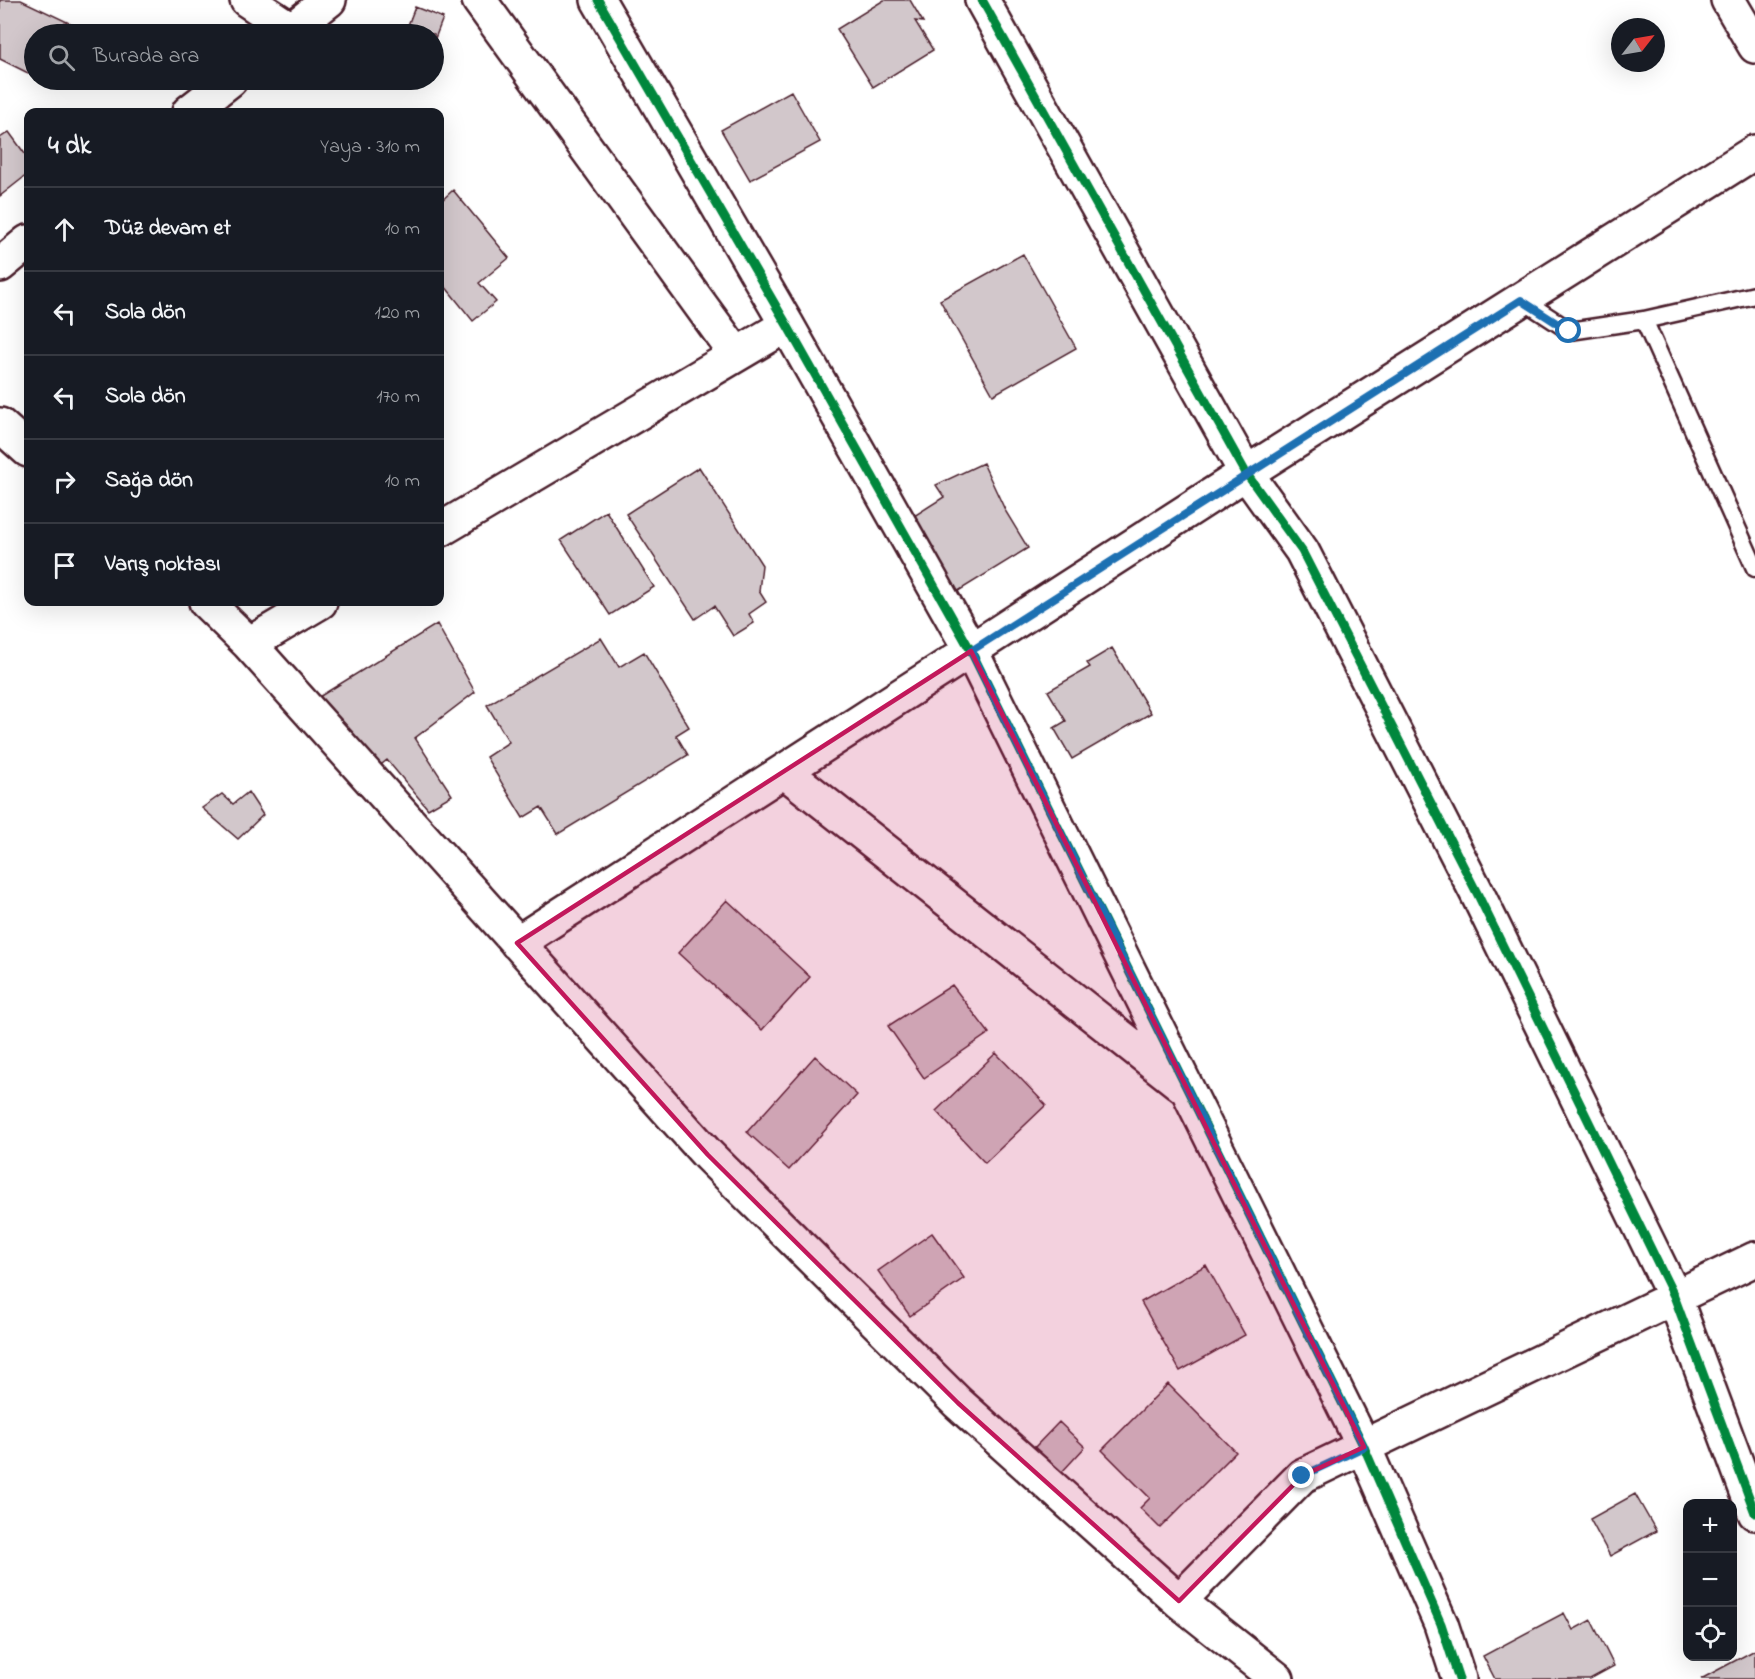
<!DOCTYPE html>
<html lang="tr">
<head>
<meta charset="utf-8">
<style>
  body { margin:0; font-family:"Indie Flower",sans-serif; background:#242831; color:#f1f3f6 }
  .controls { position:absolute; right:18px; bottom:18px; display:grid; overflow:hidden; border-radius:12px; box-shadow:0 6px 24px #0002 }
  .controls button { width:54px; height:54px; display:grid; place-items:center; padding:0; border:0; border-bottom:2px solid #363941; background:#171b24; color:#f1f3f6; font:30px sans-serif }
  .compass { position:absolute; left:1611px; top:18px; width:54px; height:54px; border-radius:50%; background:#171b24; box-shadow:0 6px 24px #0002; rotate:59deg }
  .stop { position:absolute; width:18px; height:18px; margin:-14px; border:4px solid #1f6fb2; border-radius:50%; background:#fff }
  .stop.end { background:#1f6fb2; border-color:#fff; box-shadow:0 2px 6px #0008 }
  .list { margin:0; padding:0; list-style:none }
  h2 { display:flex; justify-content:space-between; align-items:center; height:78px; margin:0; padding:0 24px; font-size:26px }
  h2 small { font-size:20px; font-weight:400; color:#9ea1a6 }
  .list li { display:grid; grid-template-columns:39px 1fr auto; gap:18px; align-items:center; box-sizing:border-box; height:84px; padding:0 24px; border-top:2px solid #363941 }
  .list b { display:block; font-size:22px; white-space:nowrap }
  .list em { font-size:20px; font-style:normal; color:#9ea1a6 }
  .icon { flex:none; width:33px; height:33px; fill:none; stroke:currentColor; stroke-width:2; stroke-linecap:round; stroke-linejoin:round }
  .map { position:relative; flex:none; width:1755px; height:1679px; overflow:hidden }
  .search { position:absolute; background:#171b24; box-shadow:0 6px 24px #0002; left:24px; top:24px; width:420px; height:66px; display:flex; align-items:center; gap:15px; box-sizing:border-box; padding:0 21px; border-radius:33px; color:#9ea1a6; font-size:22px }
  .panel { position:absolute; background:#171b24; box-shadow:0 6px 24px #0002; left:24px; top:108px; width:420px; height:498px; border-radius:12px }
  .map>svg:first-child { display:block }
  .building { fill:#d2c7cb; stroke:#4a1f2b; stroke-width:1.5 }
  .lines { fill:none; stroke-linecap:round; stroke-linejoin:round }
  .service-casing { stroke:#4a1f2b; stroke-width:21 }
  .minor-casing { stroke:#4a1f2b; stroke-width:38 }
  .service { stroke:#fff; stroke-width:16 }
  .minor { stroke:#fff; stroke-width:33 }
  .cycleway-casing { stroke:#fff; stroke-width:13 }
  .cycleway { stroke:#00873e; stroke-width:9 }
  .route { stroke:#1f6fb2; stroke-width:8 }
  .marked { fill:#c2185b; fill-opacity:0.2; stroke:#c2185b; stroke-width:4.5; stroke-linejoin:round }
</style>
</head>
<body>
<div class="map">
<svg width="1755" height="1679" viewBox="0 0 1755 1679">
  <rect width="100%" height="100%" fill="#fff"/>
  <filter id="ink" filterUnits="userSpaceOnUse"><feTurbulence type="fractalNoise" baseFrequency=".0167" numOctaves="2"/><feDisplacementMap in="SourceGraphic" scale="12" xChannelSelector="R" yChannelSelector="G"/><feConvolveMatrix kernelMatrix="1 2 1 2 8 2 1 2 1" color-interpolation-filters="sRGB"/></filter>
  <g filter="url(#ink)">
    <path class="building" d="M0,0H21L80,28L77,34H34V76L0,59Z
      M884,0H910L923,22L915,21L933,50L873,87L837,29Z
      M415,7L443,18L434,41V34L405,33Z
      M791,91L820,142L750,180L721,130Z
      M9,132L28,158V174L0,196V138Z
      M453,190L509,258L479,283L496,302L473,321L440,280V202Z
      M1023,254L1076,348L993,395L940,300Z
      M983,463L1006,512L1028,548L947,598L903,523L944,497L936,485Z
      M699,467L762,565L759,591L766,602L749,614L754,623L733,636L714,606L695,619L626,514Z
      M606,511L654,587L610,615L561,540Z
      M437,624L475,692L415,738L452,795L428,809L387,760L372,772L314,700Z
      M601,638L619,667L644,652L689,727L676,735L688,755L558,834L541,807L523,818L486,757L509,742L487,705Z
      M1112,648L1151,713L1072,759L1054,728L1066,721L1048,691L1090,667L1087,663Z
      M248,792L263,815L238,839L202,808L222,794L233,804Z
      M727,900L810,977L762,1030L678,953Z
      M952,985L989,1033L924,1078L888,1026Z
      M996,1053L1046,1105L985,1163L936,1111Z
      M815,1056L857,1095L789,1170L747,1132Z
      M932,1233L964,1278L910,1316L878,1271Z
      M1206,1265L1245,1335L1180,1371L1141,1302Z
      M1168,1384L1236,1452L1160,1528L1140,1508L1150,1498L1102,1450Z
      M1059,1422L1085,1447L1061,1473L1034,1448Z
      M1635,1494L1656,1531L1610,1556L1590,1519Z
      M1564,1613L1573,1630L1591,1620L1614,1666L1590,1679H1495L1483,1656Z
      M1755,1650V1679H1701Z"/>
    <g class="lines">
      <defs>
        <path id="service" d="M1521,299L1570,331L1644,320L1755,295
          M1644,320L1755,568"/>
        <path id="minor" d="M247,0L292,30
          M479,0L736,354
          M598,0L787,325L971,651L1364,1447L1441,1624L1459,1679
          M982,0L1246,473L1302,551L1478,895L1674,1296L1755,1513
          M1728,0L1755,46
          M286,34L329,0
          M189,112L230,80
          M0,265L28,242
          M0,425L28,450
          M440,530L787,325
          M206,602L249,644L708,1155L958,1403L1179,1601L1277,1679
          M249,644L320,602
          M784,771L1183,1086
          M517,943L1246,473L1755,152
          M1179,1601L1302,1476L1755,1259"/>
      </defs>
      <use href="#service" class="service-casing"/>
      <use href="#minor" class="minor-casing"/>
      <use href="#service" class="service"/>
      <use href="#minor" class="minor"/>
      <defs>
        <path id="cycleway" d="M598,0L787,325L971,651L1364,1447L1441,1624L1459,1679
          M982,0L1246,473L1302,551L1478,895L1674,1296L1755,1513"/>
      </defs>
      <use href="#cycleway" class="cycleway-casing"/>
      <use href="#cycleway" class="cycleway"/>
    </g>
  </g>
  <g class="lines" filter="url(#ink)">
    <path class="route" d="M1302,1476L1364,1447L971,651L1521,300L1569,331"/>
  </g>
  <path class="marked" d="M971,651L1364,1447L1302,1476L1179,1601L958,1403L708,1155L517,943Z"/>
</svg>
<div class="controls">
<button>+</button>
<button>−</button>
<button><svg class="icon" aria-label="locate" viewBox="0 0 24 24"><circle cx="12" cy="12" r="6"/><path d="M12 2v4M12 18v4M2 12h4M18 12h4"/></svg></button>
</div>
<svg class="compass" viewBox="-18 -18 36 36"><path d="M0-13l5 13h-10z" fill="#e53935"/><path d="M0 13l5-13h-10z" fill="#9ea1a6"/></svg>
<div class="stop" style="left:1569px;top:331px"></div>
<div class="stop end" style="left:1302px;top:1476px"></div>
<div class="search"><svg class="icon" aria-label="search" viewBox="0 0 24 24"><circle cx="10" cy="10" r="6"/><path d="M15 15l6 6"/></svg>Burada ara</div>
<section class="panel">
<h2>4 dk<small>Yaya · 310 m</small></h2>
<ul class="list">
<li><svg class="icon" aria-label="ahead" viewBox="0 0 24 24"><path d="M12 20V5M6 11l6-6 6 6"/></svg><div><b>Düz devam et</b></div><em>10 m</em></li>
<li><svg class="icon" aria-label="left" viewBox="0 0 24 24"><path d="M17 20v-9H6M10 6l-5 5 5 5"/></svg><div><b>Sola dön</b></div><em>120 m</em></li>
<li><svg class="icon" aria-label="left" viewBox="0 0 24 24"><path d="M17 20v-9H6M10 6l-5 5 5 5"/></svg><div><b>Sola dön</b></div><em>170 m</em></li>
<li><svg class="icon" aria-label="right" viewBox="0 0 24 24"><path d="M7 20v-9h11M14 6l5 5-5 5"/></svg><div><b>Sağa dön</b></div><em>10 m</em></li>
<li><svg class="icon" aria-label="arrive" viewBox="0 0 24 24"><path d="M6 21V4h12l-3 4 3 4H6"/></svg><div><b>Varış noktası</b></div></li>
</ul>
</section>
</div>
</body>
</html>
